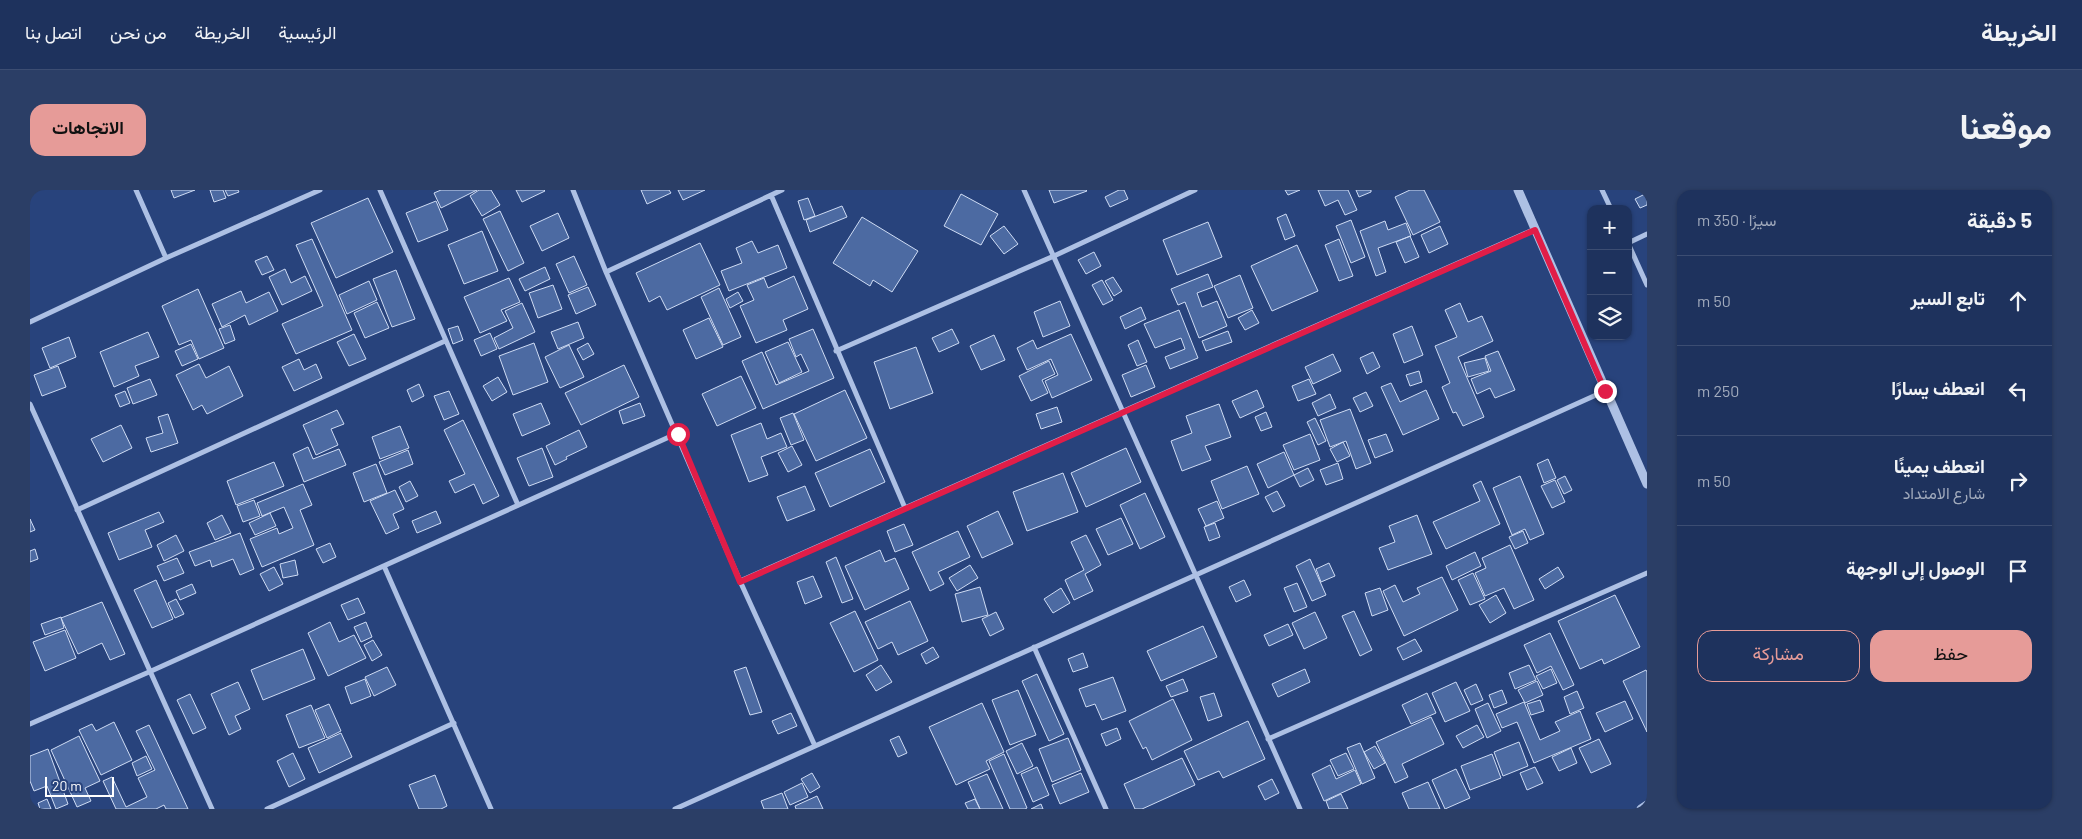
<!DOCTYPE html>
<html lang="ar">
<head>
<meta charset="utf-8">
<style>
  body { margin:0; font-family:Barlow,Vazirmatn,sans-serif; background:#2b3e66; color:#f1f3f6; direction:rtl }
  .controls { position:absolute; right:15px; top:15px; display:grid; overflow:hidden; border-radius:10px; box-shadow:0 1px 4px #0004 }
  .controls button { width:45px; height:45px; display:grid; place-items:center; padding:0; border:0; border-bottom:1px solid #3c4d72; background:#1e325d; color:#f1f3f6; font:25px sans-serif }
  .scale { position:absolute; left:15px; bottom:12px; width:69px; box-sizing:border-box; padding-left:5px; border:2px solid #fff; border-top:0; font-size:14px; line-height:18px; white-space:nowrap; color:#fff; -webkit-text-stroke:4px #28437c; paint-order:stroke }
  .stop { position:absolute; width:15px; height:15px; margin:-11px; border:4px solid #e11d48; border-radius:50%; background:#fff }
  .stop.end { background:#e11d48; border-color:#fff; box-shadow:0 1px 5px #0008 }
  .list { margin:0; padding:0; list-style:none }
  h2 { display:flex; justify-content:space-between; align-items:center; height:65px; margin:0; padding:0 20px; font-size:21px }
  h2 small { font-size:16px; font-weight:400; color:#a1aabc }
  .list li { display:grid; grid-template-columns:32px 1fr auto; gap:15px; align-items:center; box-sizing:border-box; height:90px; padding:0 20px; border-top:1px solid #3c4d72 }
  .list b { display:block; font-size:19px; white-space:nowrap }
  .list p { margin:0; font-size:16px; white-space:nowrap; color:#a1aabc }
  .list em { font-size:16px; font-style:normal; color:#a1aabc }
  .actions { display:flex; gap:10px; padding:15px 20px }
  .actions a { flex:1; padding:11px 0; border:1px solid #e69b98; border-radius:15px; text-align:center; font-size:18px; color:#e69b98 }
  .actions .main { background:#e69b98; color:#111 }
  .icon { flex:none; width:28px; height:28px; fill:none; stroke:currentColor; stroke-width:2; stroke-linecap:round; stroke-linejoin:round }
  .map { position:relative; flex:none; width:1617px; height:619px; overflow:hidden; direction:ltr; border-radius:15px }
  header { display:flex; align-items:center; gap:30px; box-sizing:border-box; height:70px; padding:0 25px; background:#1e325d; border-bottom:1px solid #3c4d72 }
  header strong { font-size:24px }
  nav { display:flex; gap:28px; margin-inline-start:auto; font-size:18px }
  .intro { display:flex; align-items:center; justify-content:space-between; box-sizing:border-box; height:120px; padding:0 30px }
  h1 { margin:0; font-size:35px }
  .button { padding:12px 22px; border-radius:15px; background:#e69b98; color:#111; font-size:18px; font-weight:700 }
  main { display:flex; gap:30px; padding:0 30px }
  aside { flex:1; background:#1e325d; border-radius:15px; box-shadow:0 1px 4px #0004 }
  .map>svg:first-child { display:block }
  .building { fill:#4c6aa2; stroke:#cfdcf4 }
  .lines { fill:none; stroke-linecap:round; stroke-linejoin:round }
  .minor { stroke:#adc0e4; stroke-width:5 }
  .tertiary { stroke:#adc0e4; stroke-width:9 }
  .route { stroke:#e11d48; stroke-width:6 }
</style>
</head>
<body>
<header>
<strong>الخريطة</strong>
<nav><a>الرئيسية</a><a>الخريطة</a><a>من نحن</a><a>اتصل بنا</a></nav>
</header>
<div class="intro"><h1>موقعنا</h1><a class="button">الاتجاهات</a></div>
<main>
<aside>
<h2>5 دقيقة<small>سيرًا · 350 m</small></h2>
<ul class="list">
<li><svg class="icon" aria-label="ahead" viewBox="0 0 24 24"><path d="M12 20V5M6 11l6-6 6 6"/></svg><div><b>تابع السير</b></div><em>50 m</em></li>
<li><svg class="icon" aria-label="left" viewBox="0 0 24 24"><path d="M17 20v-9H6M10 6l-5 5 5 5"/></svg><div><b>انعطف يسارًا</b></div><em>250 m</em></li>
<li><svg class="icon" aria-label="right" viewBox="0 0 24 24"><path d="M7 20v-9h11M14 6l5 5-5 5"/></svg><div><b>انعطف يمينًا</b><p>شارع الامتداد</p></div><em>50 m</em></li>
<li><svg class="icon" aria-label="arrive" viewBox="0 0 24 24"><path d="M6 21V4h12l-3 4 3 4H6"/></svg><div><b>الوصول إلى الوجهة</b></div></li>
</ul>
<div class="actions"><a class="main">حفظ</a><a>مشاركة</a></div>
</aside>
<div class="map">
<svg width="1617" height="619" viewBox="0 0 1617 619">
  <rect width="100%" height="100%" fill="#28437c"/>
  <path class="building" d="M141,0H165L144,8Z
    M180,0H193L196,8L184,12Z
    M195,0H208L209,2L198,6Z
    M411,0H447L411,18L404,3Z
    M449,0H461L470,15L452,26L440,6Z
    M486,0H514L515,1L492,12Z
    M611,0H639L641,3L617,14Z
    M648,0H675L653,10Z
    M1019,0H1056L1057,1L1024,13Z
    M1089,0H1094L1098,9L1080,17L1075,7Z
    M1255,0H1270L1258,5Z
    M1288,0H1318L1327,20L1315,25L1308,10L1295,16Z
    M1326,0H1341V2L1329,7Z
    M1380,0H1394L1410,32L1383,45L1365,7Z
    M1617,3V15L1610,18L1605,9Z
    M931,4L968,24L951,55L914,36Z
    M338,8L363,62L306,88L281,33Z
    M778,8L785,26L774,30L768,11Z
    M406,11L418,40L388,52L376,23Z
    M812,16L817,27L780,42L776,30Z
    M470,21L494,73L478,81L453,29Z
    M528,23L539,48L512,61L500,36Z
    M1256,24L1265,46L1255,50L1247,28Z
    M832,27L888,61L862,102L843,90L840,96L803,73Z
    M1321,30L1335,67L1321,73L1306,36Z
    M1355,31L1358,40L1376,33L1381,46L1348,58L1356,82L1346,86L1330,41Z
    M1178,32L1192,67L1147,85L1133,50Z
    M974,36L988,54L974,64L960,46Z
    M1410,36L1418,54L1399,63L1391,45Z
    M452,41L468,81L434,94L418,55Z
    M1380,46L1389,67L1375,73L1366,52Z
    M282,49L322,140L266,164L252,134L293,116L266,55Z
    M1309,49L1323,86L1309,91L1295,55Z
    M722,51L728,63L748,55L757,78L699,101L691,81L712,73L706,58Z
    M670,53L690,95L637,120L630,106L619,112L606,83Z
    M1267,55L1288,101L1242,121L1221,76Z
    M1064,62L1071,76L1056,84L1048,70Z
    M237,66L244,80L232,85L225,71Z
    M544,66L557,95L539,103L526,74Z
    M515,77L520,89L495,101L489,89Z
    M255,79L261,93L275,86L282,101L252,115L239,87Z
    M366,80L385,129L362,137L343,89Z
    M1178,84L1183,97L1167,103L1172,117L1187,111L1197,136L1169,148L1155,112L1148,115L1141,99Z
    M1210,85L1223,118L1198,128L1184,96Z
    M764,86L778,119L753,130L757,140L726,153L710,116L724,110L717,95L734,88L738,98Z
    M1083,87L1092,101L1084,106L1075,91Z
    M479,88L490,112L471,120L477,131L450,143L434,107Z
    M1072,90L1083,110L1073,115L1062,95Z
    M339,91L347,110L317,124L309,105Z
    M523,95L532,119L508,128L499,103Z
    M558,97L566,115L546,124L538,105Z
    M689,98L711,147L693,155L671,107Z
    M168,99L194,158L169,169L161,150L149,155L132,116Z
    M211,101L216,113L239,102L248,121L219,135L215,125L192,137L182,114Z
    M708,102L713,111L700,118L696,109Z
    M1030,111L1040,136L1013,147L1004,122Z
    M347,112L359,138L335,148L324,123Z
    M492,113L505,142L469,159L464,148L483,138L475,121Z
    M1430,113L1438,132L1452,126L1463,151L1428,167L1454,227L1433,236L1426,222L1423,223L1412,197L1420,193L1405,156L1427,147L1415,120Z
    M1111,117L1116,129L1095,139L1090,127Z
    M1149,120L1168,168L1140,179L1135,167L1155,159L1151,148L1125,158L1114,134Z
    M1222,120L1229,133L1215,140L1208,128Z
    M679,128L693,157L666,169L653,140Z
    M548,132L554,148L528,159L521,142Z
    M200,135L205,150L195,154L189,139Z
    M428,136L433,150L423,154L418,139Z
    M1382,136L1393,165L1374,173L1363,144Z
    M783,139L804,188L733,219L712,171L732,162L746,195L779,181L771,164L766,167L759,149Z
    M922,139L929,153L909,162L902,148Z
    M1198,141L1202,152L1176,161L1172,151Z
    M118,142L129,167L105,176L109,186L84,197L70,162Z
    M460,143L467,159L451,166L444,150Z
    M324,144L336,169L319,176L307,152Z
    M1041,144L1062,190L1022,208L1015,191L1028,185L1021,169L997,180L987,158L1003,150L1007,159Z
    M964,145L975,170L951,180L940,156Z
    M39,147L46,167L20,178L12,158Z
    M1108,150L1117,172L1107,176L1098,155Z
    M758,152L772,182L749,193L735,162Z
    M504,153L518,192L483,205L469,166Z
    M558,153L564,164L553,170L547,159Z
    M161,154L168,169L152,176L145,161Z
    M539,155L554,187L530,198L515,167Z
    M886,157L903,203L860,219L844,172Z
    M1468,161L1485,200L1465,208L1460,198L1447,204L1441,189L1461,181L1455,166Z
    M1343,162L1350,177L1337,184L1330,168Z
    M1303,164L1311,181L1283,194L1275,177Z
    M1455,168L1459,181L1438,187L1434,173Z
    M269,169L274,180L286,174L292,188L264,201L252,177Z
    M1019,171L1025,184L1012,190L1018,203L1001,211L989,186Z
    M169,174L176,188L199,176L213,206L177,224L172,215L163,220L146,185Z
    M594,175L609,207L551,235L535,203Z
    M1116,175L1125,197L1101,207L1092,185Z
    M28,176L36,197L12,206L4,185Z
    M1389,181L1392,192L1380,196L1376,185Z
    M711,186L726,218L687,236L672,204Z
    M468,187L477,202L462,211L453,196Z
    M120,189L127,205L103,214L97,198Z
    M1279,189L1286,204L1268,211L1262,196Z
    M1361,193L1370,212L1396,200L1409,229L1373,245L1351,197Z
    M389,194L394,206L382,212L377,200Z
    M815,200L837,248L786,271L764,224Z
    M1227,200L1234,217L1210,228L1202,211Z
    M95,201L100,213L90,217L85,205Z
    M419,201L429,224L414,230L404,206Z
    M1336,202L1343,216L1330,222L1323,208Z
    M1300,204L1306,218L1288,226L1282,213Z
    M511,213L520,234L492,246L483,224Z
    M610,213L615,226L593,234L589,221Z
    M1189,214L1201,247L1175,256L1181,270L1152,281L1141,251L1162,243L1156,226Z
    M1027,217L1032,232L1011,239L1006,224Z
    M1320,219L1341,273L1326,279L1316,251L1300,257L1290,230Z
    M307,220L314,234L301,239L308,255L286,265L273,235Z
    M1236,222L1242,237L1231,241L1225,227Z
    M763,223L774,250L761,255L750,228Z
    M138,224L148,253L121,262L116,248L133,243L128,227Z
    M1285,228L1296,251L1288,255L1277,232Z
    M433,230L469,306L453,314L444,294L425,303L419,291L435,284L414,240Z
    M731,233L737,249L751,243L757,257L731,267L738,285L719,292L701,245Z
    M91,235L102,258L73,272L61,249Z
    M370,236L379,258L350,269L342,247Z
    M549,240L557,257L536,267L537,269L525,275L516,256Z
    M1280,244L1290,270L1264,280L1253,255Z
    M1356,244L1363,261L1345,268L1338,250Z
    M1313,252L1320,266L1307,272L1300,259Z
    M762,256L772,275L758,282L748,263Z
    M278,257L283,269L309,259L316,275L274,292L263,264Z
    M512,258L523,287L499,296L487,268Z
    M1096,258L1111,292L1056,317L1041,283Z
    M840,259L855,292L800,317L785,283Z
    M378,260L383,274L355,285L349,272Z
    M1254,262L1264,285L1238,298L1227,274Z
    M1518,269L1526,288L1514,293L1507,274Z
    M244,272L254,296L206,315L197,291Z
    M1308,273L1313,289L1296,295L1290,280Z
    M346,274L357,303L334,312L323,283Z
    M1217,276L1229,304L1192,319L1181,291Z
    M1278,278L1284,290L1270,297L1264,285Z
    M1033,283L1048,322L997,341L983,302Z
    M1490,286L1514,344L1500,350L1495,339L1482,345L1463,298Z
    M1535,286L1542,300L1534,304L1527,290Z
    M1525,290L1535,312L1522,318L1511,296Z
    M380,291L388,306L376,312L369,297Z
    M1451,291L1470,334L1416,359L1403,332L1450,311L1443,295Z
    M273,294L282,315L270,320L284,355L232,377L220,349L247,338L249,344L263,338L254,317L232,326L227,313Z
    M775,296L785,320L757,331L747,307Z
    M365,300L374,319L363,324L369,338L356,344L340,311Z
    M1247,301L1255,316L1243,322L1235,307Z
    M1115,303L1135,347L1110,359L1090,315Z
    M224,310L230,326L213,332L207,316Z
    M1187,311L1194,328L1176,336L1168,319Z
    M406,321L411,333L387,343L382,331Z
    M968,321L983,354L952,368L937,336Z
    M129,322L134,332L115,340L122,357L89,370L78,343Z
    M240,323L246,336L225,345L219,333Z
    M192,325L201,343L185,350L177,333Z
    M1387,325L1402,364L1358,380L1349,358L1365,352L1359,336Z
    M1091,328L1103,354L1078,365L1066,339Z
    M0,329L5,340L0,342Z
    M1185,333L1190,347L1179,351L1174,337Z
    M874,334L883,355L865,362L857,341Z
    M928,341L940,367L908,382L914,394L900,401L882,362Z
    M1493,341L1498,353L1485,359L1479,347Z
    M210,343L224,379L210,385L203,369L182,377L180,370L165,376L159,362Z
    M146,345L154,361L134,371L127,355Z
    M1056,345L1071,375L1055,384L1063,401L1044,410L1035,390L1054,380L1041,352Z
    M300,353L306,367L293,373L286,359Z
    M1480,355L1504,410L1484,419L1474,398L1455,406L1445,383L1456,378L1452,368Z
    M5,359L8,369L0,372V361Z
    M850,360L855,372L865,368L879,399L835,420L815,376Z
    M1445,362L1451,376L1422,390L1416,376Z
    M806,367L823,409L812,413L796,372Z
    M147,368L154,383L134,391L127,376Z
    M1280,369L1296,405L1282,411L1266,376Z
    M265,370L268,385L253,388L250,374Z
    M1299,373L1305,386L1291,392L1286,379Z
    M940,375L948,388L927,401L919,388Z
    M244,377L253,394L239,401L230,384Z
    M1528,377L1534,387L1515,399L1509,389Z
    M1443,383L1455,409L1440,415L1428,390Z
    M783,386L792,407L775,414L767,392Z
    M1412,387L1428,420L1374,446L1353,401L1365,395L1373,412L1390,404L1387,398Z
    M126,390L143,429L122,438L104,400Z
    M1214,390L1221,405L1206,412L1199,397Z
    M1267,393L1277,417L1264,422L1254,398Z
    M162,394L166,403L150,410L146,401Z
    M950,397L958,425L932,432L925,404Z
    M1031,398L1040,413L1023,423L1014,409Z
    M1350,398L1358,420L1342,426L1335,403Z
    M1466,405L1476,423L1460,433L1449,415Z
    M1585,405L1610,457L1574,474L1572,469L1550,479L1528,431Z
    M328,408L335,423L318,430L311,415Z
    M146,409L154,424L145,428L138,413Z
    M880,411L898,451L868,465L862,452L848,459L835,432Z
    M72,412L95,464L80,470L72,453L48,464L31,428Z
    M825,421L848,470L824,482L800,433Z
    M1324,421L1342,460L1330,466L1312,426Z
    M966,422L974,439L960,446L952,429Z
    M1285,422L1297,448L1274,459L1262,433Z
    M31,427L34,438L15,445L11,434Z
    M300,432L309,452L324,445L336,468L298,486L278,443Z
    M336,432L342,447L331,452L324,437Z
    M1258,434L1263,445L1239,456L1234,445Z
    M1173,436L1187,467L1131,491L1117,461Z
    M35,440L46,468L15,481L3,452Z
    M1520,443L1544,495L1533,500L1521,476L1507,483L1494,455Z
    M1385,449L1392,461L1373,470L1367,458Z
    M343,450L352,465L342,471L334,455Z
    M903,457L909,467L896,474L891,464Z
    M273,459L285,489L233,510L221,480Z
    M1053,463L1058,477L1043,482L1038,469Z
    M851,475L862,492L846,501L836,485Z
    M1499,475L1506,490L1485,499L1479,483Z
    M357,477L366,495L344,506L335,487Z
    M716,477L732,522L720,525L704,481Z
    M1275,479L1280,492L1248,507L1242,494Z
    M1521,479L1527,493L1513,499L1506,486Z
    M1616,480L1617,482V542L1593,491Z
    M1007,484L1034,544L1019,551L992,491Z
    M1083,487L1096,521L1072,530L1065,514L1056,517L1049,499Z
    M335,489L341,506L321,514L315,497Z
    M1153,489L1158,501L1141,507L1136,496Z
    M1507,491L1513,505L1495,513L1488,500Z
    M208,492L220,519L205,526L211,539L199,545L181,504Z
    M1426,492L1440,521L1415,532L1402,503Z
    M1446,494L1453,510L1441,515L1434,500Z
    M988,500L1006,545L980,555L962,510Z
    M1472,500L1477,513L1464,518L1459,505Z
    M1547,501L1554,518L1540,524L1534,507Z
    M1184,503L1192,526L1178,531L1170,507Z
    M1397,503L1406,523L1381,534L1372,515Z
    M160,504L176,538L163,544L147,510Z
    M1143,509L1162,550L1122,570L1116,557L1113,559L1099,531Z
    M1510,510L1514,521L1501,525L1497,514Z
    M1595,511L1603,529L1575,542L1566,523Z
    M1494,512L1510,550L1530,541L1525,532L1550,521L1561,549L1504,573L1487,532L1472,538L1466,524Z
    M952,513L974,562L956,571L960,579L926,595L899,537Z
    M1458,513L1471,541L1457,548L1445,519Z
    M299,514L311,541L297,548L285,520Z
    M281,515L295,548L269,558L256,525Z
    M761,523L767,536L748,544L742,531Z
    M1401,527L1414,554L1372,574L1378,587L1365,593L1346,552Z
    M1218,531L1235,569L1193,588L1189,581L1168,590L1154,561Z
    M84,532L102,570L71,585L49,540L62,534L66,541Z
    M119,535L158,619H136L134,615L126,619H86L73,591L82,587L96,617L117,607L108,588L125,580L106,541Z
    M1447,535L1454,547L1433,558L1426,546Z
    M1087,538L1091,549L1076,556L1071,544Z
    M311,543L322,567L289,583L278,558Z
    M49,546L70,591L55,598L61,611L47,617L21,560Z
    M869,546L877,563L868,567L860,550Z
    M1038,548L1051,580L1022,592L1009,559Z
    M1569,549L1581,574L1561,583L1549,558Z
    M1489,552L1498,576L1473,586L1464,562Z
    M992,553L1003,576L987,584L976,561Z
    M1330,553L1345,588L1332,594L1317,558Z
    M1345,556L1355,573L1344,579L1334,562Z
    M1541,558L1547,573L1529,581L1522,567Z
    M18,559L38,614L26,619L17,596L4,601L0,591V566Z
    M263,563L275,589L259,597L247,571Z
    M1316,563L1324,579L1308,586L1300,570Z
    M974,564L997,618L995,619H980L959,571Z
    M1462,564L1471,588L1440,600L1431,576Z
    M116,566L122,579L107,586L102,573Z
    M1152,568L1165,595L1112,619H1105L1094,594Z
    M1300,575L1306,589L1325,580L1331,594L1294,611L1282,584Z
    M1007,577L1019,605L1003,612L991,584Z
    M1505,577L1513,593L1497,600L1490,583Z
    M1426,579L1440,608L1415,619L1402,590Z
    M782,583L790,597L780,603L771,589Z
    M1051,583L1059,602L1030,614L1022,595Z
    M957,584L973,619H950L938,592Z
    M405,585L417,616L411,619H389L379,595Z
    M1242,589L1249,603L1235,610L1228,596Z
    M1398,592L1410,619H1379L1372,603Z
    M772,593L778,607L760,615L754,602Z
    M752,603L758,619H734L731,611Z
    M1311,604L1318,619H1299L1296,611Z
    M787,606L793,619H766L765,616Z
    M17,609L21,619H10L8,613Z
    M945,609L950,619H938L935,613Z
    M1011,614L1013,619H1001Z"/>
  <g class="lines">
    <path class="minor" d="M106,0L136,68
      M350,0L488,315
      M543,0L576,82L710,391L785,556
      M994,0L1270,619
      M1572,0L1581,19
      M741,5L875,318
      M1598,53L1617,95
      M1598,53L1617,44
      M576,82L752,0
      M0,132L136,68L290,0
      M806,161L1024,66L1165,0
      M0,214L182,619
      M47,320L415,151
      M354,376L461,619
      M710,391L1505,39
      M1004,457L1076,619
      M0,534L119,482L648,243
      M1238,549L1617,383
      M237,619L424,533
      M645,619L1575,201"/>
    <path class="tertiary" d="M1488,0L1617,294
      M1611,619L1617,615"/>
  </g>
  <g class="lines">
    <path class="route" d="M648,244L710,392L1505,40L1575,201"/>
  </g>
</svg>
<div class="controls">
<button>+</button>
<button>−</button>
<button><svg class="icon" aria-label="layers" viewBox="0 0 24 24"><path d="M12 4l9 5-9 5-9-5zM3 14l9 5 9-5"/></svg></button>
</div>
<div class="scale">20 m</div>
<div class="stop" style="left:648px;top:244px"></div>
<div class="stop end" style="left:1575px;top:201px"></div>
</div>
</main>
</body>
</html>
